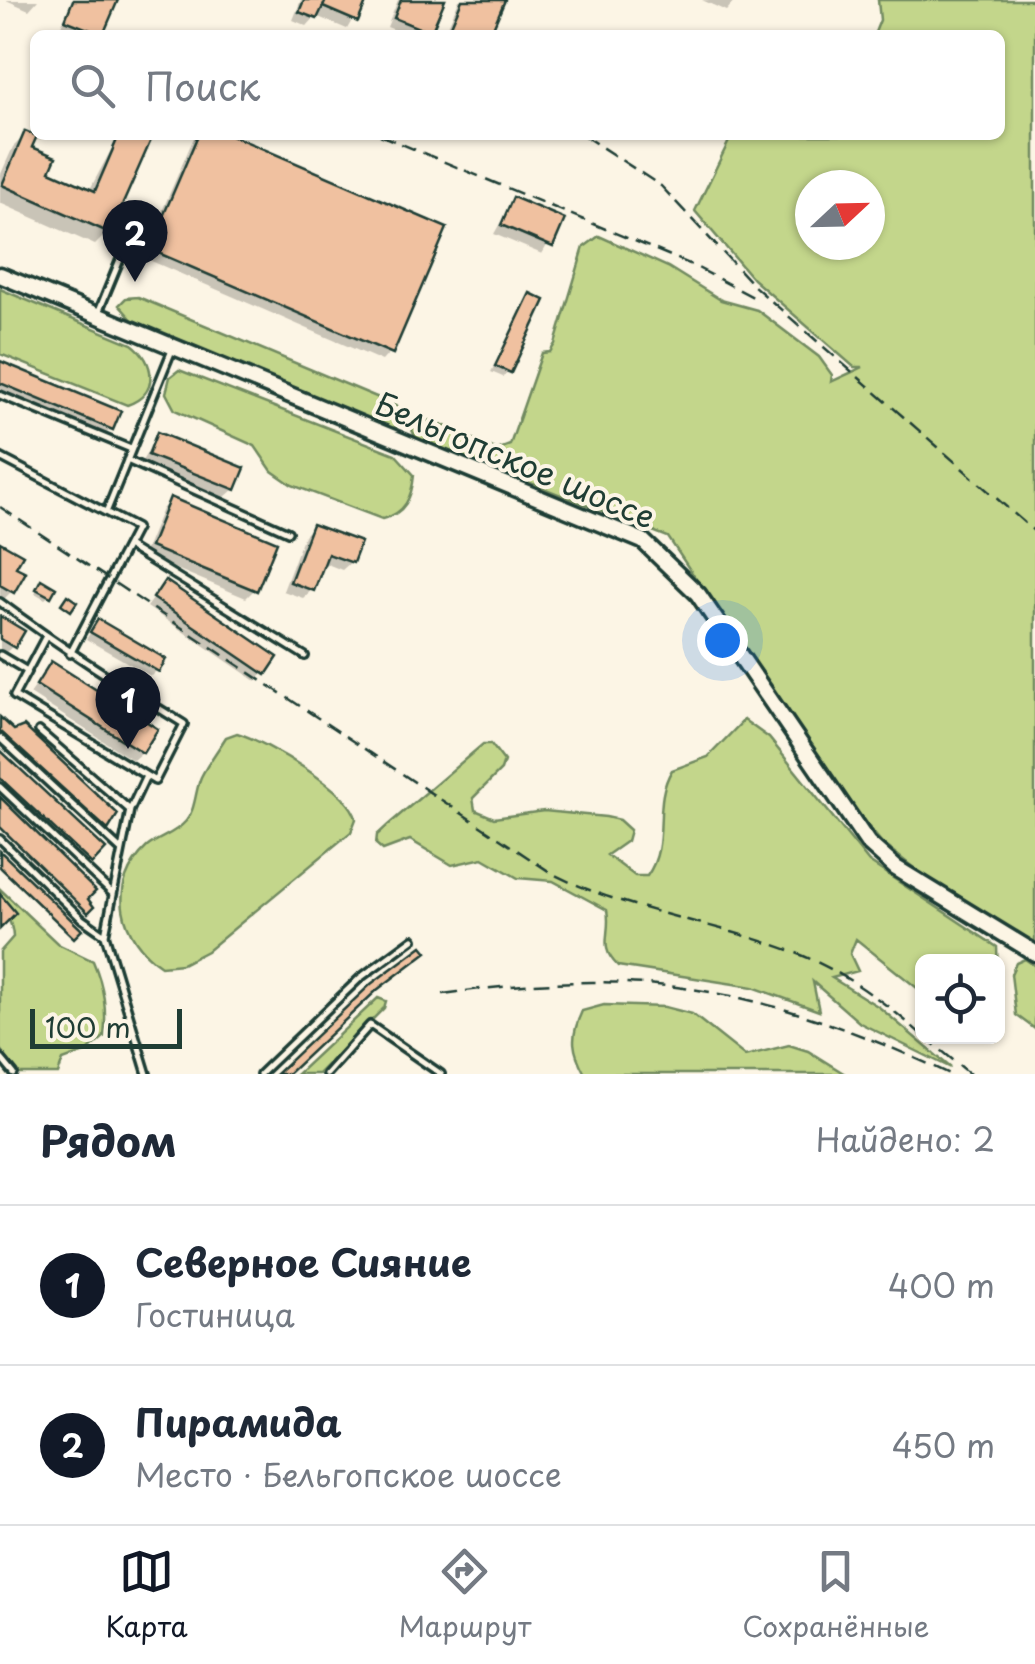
<!DOCTYPE html>
<html lang="ru">
<head>
<meta charset="utf-8">
<style>
  body { margin:0; font-family:"Playpen Sans",sans-serif; background:#f2f2f3; color:#1f2937 }
  .controls { position:absolute; right:30px; bottom:30px; display:grid; overflow:hidden; border-radius:15px; box-shadow:0 2px 8px #0004 }
  .controls button { width:90px; height:90px; display:grid; place-items:center; padding:0; border:0; border-bottom:2px solid #e0e1e3; background:#fff; color:#1f2937; font:50px sans-serif }
  .compass { position:absolute; left:795px; top:170px; width:90px; height:90px; border-radius:50%; background:#fff; box-shadow:0 2px 8px #0004; rotate:68deg }
  .scale { position:absolute; left:30px; bottom:25px; width:152px; box-sizing:border-box; padding-left:10px; border:5px solid #1f3d34; border-top:0; font-size:28px; line-height:35px; white-space:nowrap; color:#1f3d34; -webkit-text-stroke:8px #fcf5e5; paint-order:stroke }
  .you { position:absolute; left:722px; top:640px; width:35px; height:35px; margin:-25px; border:8px solid #fff; border-radius:50%; background:#1a73e8; box-shadow:0 0 0 15px #1a73e833 }
  .badge { display:grid; place-items:center; width:65px; height:65px; border-radius:50%; background:#111827; color:#fff; font-size:32px; font-weight:700 }
  .pin { position:absolute; translate:-50% -82px; filter:drop-shadow(0 2px 5px #0008) }
  .pin::after { content:''; position:absolute; top:52px; width:35px; height:30px; background:inherit; clip-path:polygon(0 0,100% 0,50% 100%) }
  .list { margin:0; padding:0; list-style:none }
  h2 { display:flex; justify-content:space-between; align-items:center; height:130px; margin:0; padding:0 40px; font-size:42px }
  h2 small { font-size:32px; font-weight:400; color:#747a83 }
  .list li { display:grid; grid-template-columns:65px 1fr auto; gap:30px; align-items:center; box-sizing:border-box; height:160px; padding:0 40px; border-top:2px solid #e0e1e3 }
  .list b { display:block; font-size:38px; white-space:nowrap }
  .list p { margin:0; font-size:32px; white-space:nowrap; color:#747a83 }
  .list em { font-size:32px; font-style:normal; color:#747a83 }
  .icon { flex:none; width:55px; height:55px; fill:none; stroke:currentColor; stroke-width:2; stroke-linecap:round; stroke-linejoin:round }
  .map { position:relative; flex:none; width:1035px; height:1074px; overflow:hidden }
  .search { position:absolute; background:#fff; box-shadow:0 2px 8px #0004; left:30px; right:30px; top:30px; height:110px; display:flex; align-items:center; gap:25px; box-sizing:border-box; padding:0 35px; border-radius:15px; color:#747a83; font-size:38px }
  .sheet { height:450px; background:#fff }
  nav { display:flex; justify-content:space-around; align-items:center; box-sizing:border-box; height:140px; border-top:2px solid #e0e1e3; background:#fff; font-size:28px; color:#747a83 }
  nav a { display:grid; justify-items:center; gap:5px }
  nav .on { color:#111827 }
  .map>svg:first-child { display:block }
  .green { fill:#c3d68b; stroke:#718a60; stroke-width:2.5; fill-rule:evenodd }
  .shadow { fill:#0003 }
  .building { fill:#f0c1a0; stroke:#1f3d34; stroke-width:2.5 }
  .lines { fill:none; stroke-linecap:round; stroke-linejoin:round }
  .service-casing { stroke:#1f3d34; stroke-width:12 }
  .tertiary-casing { stroke:#1f3d34; stroke-width:21 }
  .service { stroke:#fcf5e5; stroke-width:5 }
  .tertiary { stroke:#fcf5e5; stroke-width:14 }
  .rail { stroke:#1f3d34; stroke-width:2.5; stroke-dasharray:15 8; stroke-linecap:butt }
  .labels { text-anchor:middle; stroke-width:8; stroke-linejoin:round; paint-order:stroke }
  .street-label { font-size:32px; fill:#1f3d34; stroke:#fcf5e5 }
</style>
</head>
<body>
<div class="map">
<svg width="1035" height="1074" viewBox="0 0 1035 1074">
  <rect width="100%" height="100%" fill="#fcf5e5"/>
  <filter id="ink" filterUnits="userSpaceOnUse"><feTurbulence type="fractalNoise" baseFrequency=".01" numOctaves="2"/><feDisplacementMap in="SourceGraphic" scale="20" xChannelSelector="R" yChannelSelector="G"/><feConvolveMatrix kernelMatrix="1 2 1 2 8 2 1 2 1" color-interpolation-filters="sRGB"/></filter>
  <g filter="url(#ink)">
    <path class="green" d="M878,0H1035V948L947,894L882,843L830,780L668,537L416,438L412,430L416,424L432,420L497,450L510,445L542,353L550,352L555,344L584,247L599,236L668,267L721,300L757,310L819,357L832,375L831,382L863,367H854L753,279L695,211L732,135H1000V35H874L880,20ZM810,185H870V245H810Z
      M0,289L132,344C155,361 160,394 127,405L0,354Z
      M138,297L386,401L399,408L397,427L384,429L137,325L119,305L126,298Z
      M179,370L395,454L414,475C412,497 405,514 382,519L292,485L272,471L255,446L175,410L166,393L170,377Z
      M744,720L769,738L869,862L997,947L998,975V962H922V992L856,939L850,954L858,971L832,978L879,1007L951,1068L860,1023L813,982L819,1011L753,987L618,966C597,946 612,934 607,910L553,881L518,878L483,858L452,865L410,840L383,850L376,844L377,835L388,825L483,744H491L504,761L501,770L473,798L475,810L494,818L544,811L606,817L619,820L630,830L627,841L607,855L635,876H647C671,843 651,804 672,770L708,757Z
      M237,733C265,741 351,791 356,819L351,832L207,951L182,964L161,966C120,938 106,885 147,847C159,837 175,834 186,821C196,809 195,791 201,777C208,763 218,750 226,737Z
      M0,889L58,944L93,961C104,987 107,1009 104,1037L88,1051L63,1060L58,1074H18L0,1049V952L13,937C13,919 0,908 0,889Z
      M1025,959L1035,966V1029L1016,1015L1011,974L1016,963Z
      M378,998L386,1001L384,1008L318,1074H297Z
      M604,1005L665,1007L692,1014L745,1056L789,1045L808,1051L845,1074H585C572,1050 570,1037 582,1011Z"/>
    <path class="shadow" d="M6,0H38L29,10Z
      M72,0H115L100,35H81L61,26Z
      M301,0H364L347,29L316,16L307,26L293,20Z
      M398,0H442L426,35H408L387,27Z
      M459,0H503L488,35H444Z
      M702,0H736L726,11Z
      M26,134L29,148L47,173L89,191L119,135L148,141L108,232L95,245L0,203V176L13,147Z
      M195,135H225L390,352L382,361L142,257Z
      M513,200L561,221L542,254L494,234Z
      M530,296L508,371L503,377L491,372Z
      M0,364L111,429L103,437L0,394Z
      M157,435L234,489L225,497L141,463Z
      M171,500L255,589L246,598L143,555L162,509Z
      M312,527L351,562L342,570L322,562L312,590L303,598L283,591L304,535Z
      M0,546L12,567V591L4,599L0,597Z
      M165,583L264,673L256,681L147,607Z
      M39,586L49,596L45,599L35,593Z
      M0,619L13,646L4,654L0,652Z
      M98,622L157,670L151,676L86,639Z
      M51,664L142,752L133,760L30,694Z
      M0,720L115,815L105,829L0,732Z
      M0,754L102,849L89,863L0,779Z
      M0,801L91,906L85,912L0,829Z
      M0,855L79,930L72,937L0,869Z"/>
    <path class="building" d="M73,0H118L103,35L65,20Z
      M304,0H326L317,19L299,12Z
      M326,0H367L358,22L323,7Z
      M401,0H445L431,33L394,18Z
      M462,0H505L490,35H447Z
      M25,131L37,136L32,147L56,157L50,171L95,191L119,135L151,140L110,233L2,185Z
      M198,135H231L447,228L393,354L149,249Z
      M513,197L565,219L553,247L501,225Z
      M530,293L545,300L511,373L495,366Z
      M0,361L121,411L113,430L0,383Z
      M157,432L245,468L236,490L148,455Z
      M170,497L277,542L257,591L150,547Z
      M312,524L361,542L353,563L328,554L314,591L290,582Z
      M0,542L23,555L16,567L26,572L14,593L0,585Z
      M41,579L56,588L51,597L36,589Z
      M165,580L278,657L266,675L153,598Z
      M67,595L77,602L71,611L61,604Z
      M0,616L25,631L15,648L0,639Z
      M98,619L166,659L159,672L90,632Z
      M51,661L158,729L143,753L36,685Z
      M0,717L14,730L24,726L118,814L108,830L0,731Z
      M0,750L106,849L92,864L0,778Z
      M0,797L96,891L88,899L94,907L88,913L0,827Z
      M0,851L82,930L74,938L0,867Z
      M0,894L16,913L0,929Z
      M422,946L427,952L377,990L288,1074H276L371,984Z"/>
    <g class="lines">
      <defs>
        <path id="service" d="M98,313L124,250
          M0,395L131,449
          M0,457L136,528L70,654
          M127,460L288,532
          M107,510L172,350
          M127,546L305,656
          M0,602C59,646 121,685 184,724L155,781L14,696L46,636
          M0,655L27,671
          M39,731L130,810L105,935L147,1074
          M0,738L121,850
          M0,787L113,894
          M130,810L146,776
          M0,839L82,919L105,935
          M0,1057L14,1074
          M260,1074L360,978L413,939
          M326,1074L370,1025L441,1074"/>
        <path id="tertiary" d="M0,275L643,541L698,594L868,843L896,868L1035,953"/>
      </defs>
      <use href="#service" class="service-casing"/>
      <use href="#tertiary" class="tertiary-casing"/>
      <use href="#service" class="service"/>
      <use href="#tertiary" class="tertiary"/>
      <path class="rail" d="M139,33L143,35
        M380,135L692,265L753,297
        M583,135L661,186L753,285L1035,532
        M0,507L553,874C629,912 715,922 794,952C842,971 884,1001 922,1035
        M443,994C645,965 766,988 950,1074
        M924,1036L970,1074"/>
    </g>
  </g>
  <g class="labels">
    <g class="street-label">
      <text transform="translate(515 461) rotate(23)" y="11">Бельгопское шоссе</text>
    </g>
  </g>
</svg>
<div class="controls">
<button><svg class="icon" aria-label="locate" viewBox="0 0 24 24"><circle cx="12" cy="12" r="6"/><path d="M12 2v4M12 18v4M2 12h4M18 12h4"/></svg></button>
</div>
<svg class="compass" viewBox="-18 -18 36 36"><path d="M0-13l5 13h-10z" fill="#e53935"/><path d="M0 13l5-13h-10z" fill="#747a83"/></svg>
<div class="scale">100 m</div>
<div class="you"></div>
<div class="pin badge" style="left:128px;top:749px">1</div>
<div class="pin badge" style="left:135px;top:282px">2</div>
<div class="search"><svg class="icon" aria-label="search" viewBox="0 0 24 24"><circle cx="10" cy="10" r="6"/><path d="M15 15l6 6"/></svg>Поиск</div>
</div>
<section class="sheet">
<h2>Рядом<small>Найдено: 2</small></h2>
<ul class="list">
<li><span class="badge">1</span><div><b>Северное Сияние</b><p>Гостиница</p></div><em>400 m</em></li>
<li><span class="badge">2</span><div><b>Пирамида</b><p>Место · Бельгопское шоссе</p></div><em>450 m</em></li>
</ul>
</section>
<nav>
<a class="on"><svg class="icon" aria-label="map" viewBox="0 0 24 24"><path d="M3 6l6-2 6 2 6-2v14l-6 2-6-2-6 2zM9 4v14M15 6v14"/></svg>Карта</a>
<a><svg class="icon" aria-label="directions" viewBox="0 0 24 24"><path d="M12 3l9 9-9 9-9-9zM9 14v-3h6M13 9l2 2-2 2"/></svg>Маршрут</a>
<a><svg class="icon" aria-label="saved" viewBox="0 0 24 24"><path d="M7 4h10v16l-5-4-5 4z"/></svg>Сохранённые</a>
</nav>
</body>
</html>
